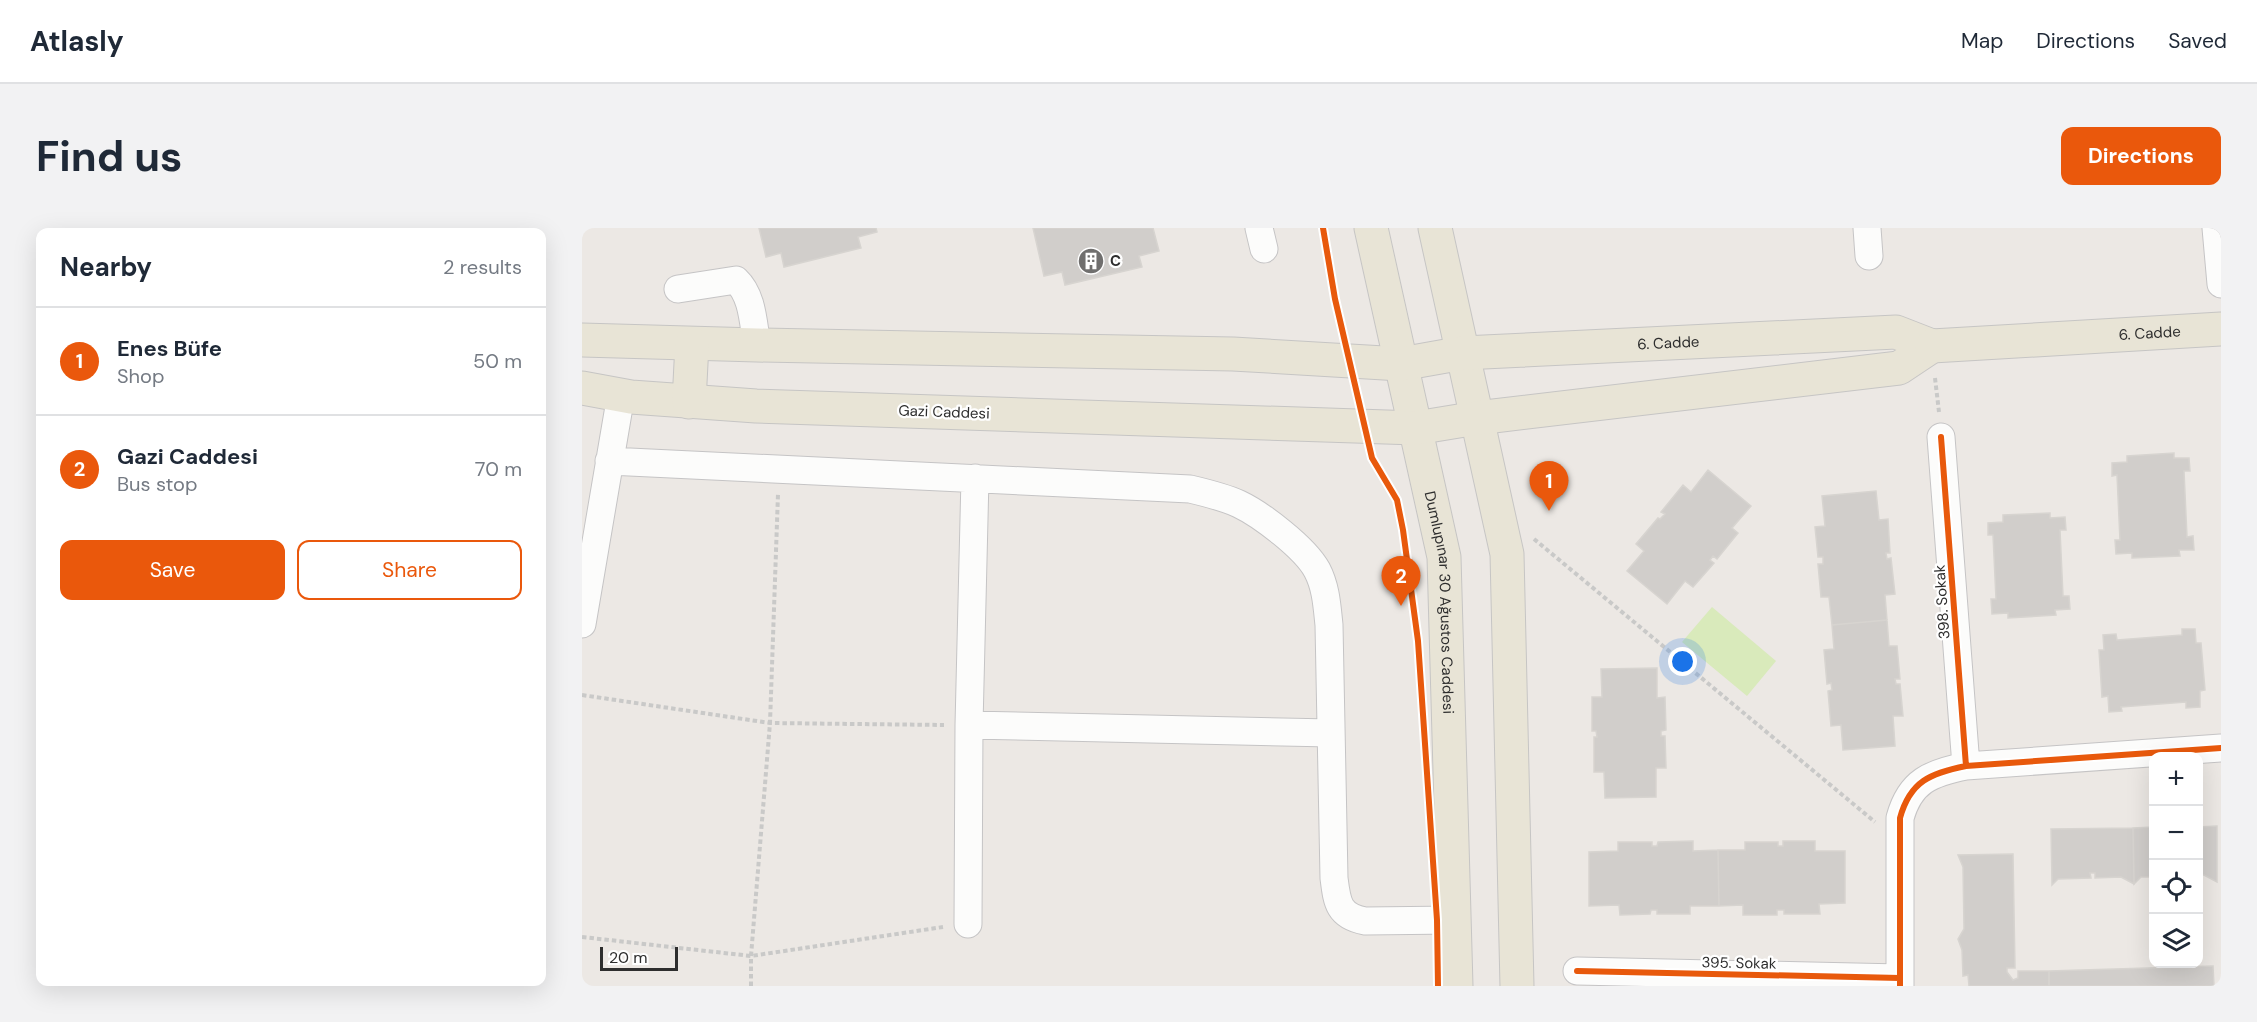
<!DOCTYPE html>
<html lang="en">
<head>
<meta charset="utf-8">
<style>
  body { margin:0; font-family:"DM Sans",sans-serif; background:#f2f2f3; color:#1f2937 }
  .controls { position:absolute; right:18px; bottom:18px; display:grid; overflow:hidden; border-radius:12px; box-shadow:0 6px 24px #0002 }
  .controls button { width:54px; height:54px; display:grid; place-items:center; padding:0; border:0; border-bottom:2px solid #e0e1e3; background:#fff; color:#1f2937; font:30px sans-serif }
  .scale { position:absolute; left:18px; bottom:15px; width:78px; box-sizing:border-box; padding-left:6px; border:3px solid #2e2e2e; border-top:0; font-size:16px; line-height:21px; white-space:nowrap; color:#2e2e2e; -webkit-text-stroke:4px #fff; paint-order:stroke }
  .you { position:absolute; left:1101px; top:434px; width:21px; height:21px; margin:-15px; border:4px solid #fff; border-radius:50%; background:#1a73e8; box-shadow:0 0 0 9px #1a73e833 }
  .badge { display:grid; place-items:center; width:39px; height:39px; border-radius:50%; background:#ea580c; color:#fff; font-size:20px; font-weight:700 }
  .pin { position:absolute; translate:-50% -50px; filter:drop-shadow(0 2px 3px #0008) }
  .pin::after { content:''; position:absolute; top:32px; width:21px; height:18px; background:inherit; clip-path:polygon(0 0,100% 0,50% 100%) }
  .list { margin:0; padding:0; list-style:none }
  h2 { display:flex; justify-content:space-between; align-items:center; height:78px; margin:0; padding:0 24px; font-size:26px }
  h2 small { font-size:20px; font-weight:400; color:#747a83 }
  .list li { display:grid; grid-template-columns:39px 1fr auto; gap:18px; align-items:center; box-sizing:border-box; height:108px; padding:0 24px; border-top:2px solid #e0e1e3 }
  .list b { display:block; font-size:22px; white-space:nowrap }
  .list p { margin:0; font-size:20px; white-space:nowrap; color:#747a83 }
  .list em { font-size:20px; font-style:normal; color:#747a83 }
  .actions { display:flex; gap:12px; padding:18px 24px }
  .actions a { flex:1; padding:14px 0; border:2px solid #ea580c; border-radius:12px; text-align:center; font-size:21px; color:#ea580c }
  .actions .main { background:#ea580c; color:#fff }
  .icon { flex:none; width:33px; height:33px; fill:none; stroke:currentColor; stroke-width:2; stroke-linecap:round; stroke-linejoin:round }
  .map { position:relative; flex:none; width:1639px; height:758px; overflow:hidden; border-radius:12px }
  header { display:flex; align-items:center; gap:36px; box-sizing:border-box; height:84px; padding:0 30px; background:#fff; border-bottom:2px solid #e0e1e3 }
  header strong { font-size:28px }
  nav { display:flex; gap:33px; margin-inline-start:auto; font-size:21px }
  .intro { display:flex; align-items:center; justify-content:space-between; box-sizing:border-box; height:144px; padding:0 36px }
  h1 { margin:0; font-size:42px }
  .button { padding:15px 27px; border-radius:12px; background:#ea580c; color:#fff; font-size:21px; font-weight:700 }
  main { display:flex; gap:36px; padding:0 36px }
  aside { flex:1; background:#fff; border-radius:12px; box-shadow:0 6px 24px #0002 }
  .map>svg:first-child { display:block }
  .pitch { fill:#d9eabb }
  .building { fill:#d1cecb; stroke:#d7d4d0; stroke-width:1.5 }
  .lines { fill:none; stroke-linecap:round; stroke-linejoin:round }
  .minor-casing { stroke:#c5c4c5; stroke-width:29 }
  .major-casing { stroke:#c6c5c4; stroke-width:35 }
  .path { stroke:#c9c9c8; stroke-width:4; stroke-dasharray:4.5 3; stroke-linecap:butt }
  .minor { stroke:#fcfcfb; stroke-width:27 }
  .major { stroke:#e8e4d6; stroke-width:33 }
  .cycleway-casing { stroke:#fff; stroke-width:10 }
  .cycleway { stroke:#e8590c; stroke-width:6 }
  .labels { text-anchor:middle; stroke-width:4.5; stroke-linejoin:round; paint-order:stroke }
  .poi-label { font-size:15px; font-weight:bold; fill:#2e2e2e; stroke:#fff; text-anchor:start }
  .street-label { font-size:15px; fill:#2e2e2e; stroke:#fff }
</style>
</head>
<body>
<header>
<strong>Atlasly</strong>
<nav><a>Map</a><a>Directions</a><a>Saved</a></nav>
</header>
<div class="intro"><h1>Find us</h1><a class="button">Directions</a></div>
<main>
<aside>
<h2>Nearby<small>2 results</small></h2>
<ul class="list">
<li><span class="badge">1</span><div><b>Enes Büfe</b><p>Shop</p></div><em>50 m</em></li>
<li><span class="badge">2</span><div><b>Gazi Caddesi</b><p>Bus stop</p></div><em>70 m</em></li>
</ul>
<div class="actions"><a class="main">Save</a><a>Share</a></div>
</aside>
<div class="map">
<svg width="1639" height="758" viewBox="0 0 1639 758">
  <rect width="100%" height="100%" fill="#ece8e4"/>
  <path class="pitch" d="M1130,379L1194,433L1165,468L1100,414Z"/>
  <path class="building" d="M177,0H294L295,4L276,9L279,20L202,39L199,25L184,29Z
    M451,0H571L577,23L557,28L560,39L483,57L480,44L462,48Z
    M1592,225V230H1607L1608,243H1602L1605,309L1611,308L1612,322H1597L1598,328L1550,330V325L1534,326L1533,312H1538L1535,247L1530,248V235L1545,234V228Z
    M1126,242L1169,278L1150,300L1156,305L1135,331L1131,328L1128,332L1132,335L1111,359L1103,353L1085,376L1045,343L1062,323L1054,316L1076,290L1078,291L1083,286L1079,284L1101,257L1109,264Z
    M1294,263L1297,292L1306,291L1308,325H1304L1305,331L1309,330L1313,366L1303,367L1305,392L1250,397L1247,369H1239L1236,336H1241V329H1236L1233,299L1243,298L1240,268Z
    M1468,285V290L1483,289L1484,302H1478L1481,368H1487L1488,381L1473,382L1474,387L1426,390V385L1410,386L1409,371H1414L1411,307H1406V295L1421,294V287Z
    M1305,392L1307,418H1315L1318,451H1313L1314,456H1318L1321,488H1311L1313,518L1261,522L1259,497L1249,498L1246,463L1250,462L1249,455L1245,456L1242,422L1252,421L1250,397Z
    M1600,401H1613L1614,415H1619L1623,462L1618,463V479L1604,480V474L1539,479L1540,483L1527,484L1526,468L1520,469L1517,422H1522L1521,407L1534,406L1535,412L1600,407Z
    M1075,440V470L1083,469L1084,502L1079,503V508H1083L1084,540H1074V569L1023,570L1022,544H1012V509H1015L1014,503H1010V469H1020L1019,441Z
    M1635,598V654L1622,647H1616V599Z
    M1572,599V649H1559L1552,656L1551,600Z
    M1551,600L1552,656L1539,649L1513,650V645H1508L1509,650L1476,651L1470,657L1469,601Z
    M1111,613V623L1136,622L1137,678H1108V686H1075V682H1069L1068,686L1038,687L1037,677L1007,678V624L1036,623V614H1070V618H1075L1076,614Z
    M1201,613H1233V623H1263V675L1237,676L1238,686H1202V682H1195V687H1161V677L1137,678L1136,622H1163V614H1196V618H1201Z
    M1431,626L1433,740H1425V744L1431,752L1436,750V743H1467V758H1387L1386,747L1381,748L1380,722L1376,711L1382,701L1381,639L1376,627Z
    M1631,738L1632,758H1467V743Z"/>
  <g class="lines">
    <defs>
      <path id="minor" d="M677,0L682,21
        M1285,0L1287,28
        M1634,0L1639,56
        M96,61L154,52C171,68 171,95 175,117
        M1359,209L1384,538
        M27,233L608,261C625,265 642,269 657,276C680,287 723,320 735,342C744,359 745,378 747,397L752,650C755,674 756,688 783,693L873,692
        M0,396L39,167
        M387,497L749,505
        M386,696L387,497L393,250
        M995,743L1318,750
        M1318,758V590C1328,553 1349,545 1384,538L1639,520"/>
      <g id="major">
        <path id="s1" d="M789,0L862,329L874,758"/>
        <path d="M853,0L925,326L935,758"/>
        <path id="s2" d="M0,112L175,117L651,126L819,136L881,125L1314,104L1350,118L1317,140L895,190L834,200L174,178L49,169L0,160"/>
        <path id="s3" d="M1350,118L1639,101"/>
        <path d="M107,174L110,116"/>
      </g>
    </defs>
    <use href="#minor" class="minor-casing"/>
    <use href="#major" class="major-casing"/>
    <path class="path" d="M1353,150L1357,184
      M952,311L1293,594
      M0,467L188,495L362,497
      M0,709L169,728L361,699
      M169,758V728L188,495L196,266"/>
    <use href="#minor" class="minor"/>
    <use href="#major" class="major"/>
    <defs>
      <path id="cycleway" d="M741,0L753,71L790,230L815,272L821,302L836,413L855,692L856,758
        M1359,209L1384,538
        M995,743L1318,750
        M1318,758V590C1328,553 1349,545 1384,538L1639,520"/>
    </defs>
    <use href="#cycleway" class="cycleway-casing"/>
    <use href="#cycleway" class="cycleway"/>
  </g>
  <defs>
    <symbol id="building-disc" viewBox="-11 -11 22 22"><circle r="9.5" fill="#706f6e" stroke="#fff"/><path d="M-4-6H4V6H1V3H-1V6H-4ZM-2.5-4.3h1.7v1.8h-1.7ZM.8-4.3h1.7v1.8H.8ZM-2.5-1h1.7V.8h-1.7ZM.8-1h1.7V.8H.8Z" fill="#fff"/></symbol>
  </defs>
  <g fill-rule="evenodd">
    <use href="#building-disc" x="494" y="18" width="30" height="30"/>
  </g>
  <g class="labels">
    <g class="poi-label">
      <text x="528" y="38">C</text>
    </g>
    <g class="street-label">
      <text dy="5" stroke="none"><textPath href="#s3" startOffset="218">6. Cadde</textPath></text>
      <text dy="5" stroke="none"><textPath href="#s2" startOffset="1088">6. Cadde</textPath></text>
      <text transform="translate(362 184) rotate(2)" y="5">Gazi Caddesi</text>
      <text transform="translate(1360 374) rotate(-94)" y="5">398. Sokak</text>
      <text dy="5" stroke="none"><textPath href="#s1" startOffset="382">Dumlupınar 30 Ağustos Caddesi</textPath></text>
      <text transform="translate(1157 735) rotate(1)" y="5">395. Sokak</text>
    </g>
  </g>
</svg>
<div class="controls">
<button>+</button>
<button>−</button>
<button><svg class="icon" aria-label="locate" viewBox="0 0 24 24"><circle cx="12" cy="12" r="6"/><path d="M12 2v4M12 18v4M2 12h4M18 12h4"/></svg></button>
<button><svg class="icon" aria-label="layers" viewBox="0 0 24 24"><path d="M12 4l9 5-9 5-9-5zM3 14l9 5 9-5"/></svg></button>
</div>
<div class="scale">20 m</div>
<div class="you"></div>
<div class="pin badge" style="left:967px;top:283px">1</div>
<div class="pin badge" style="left:819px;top:378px">2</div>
</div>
</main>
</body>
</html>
